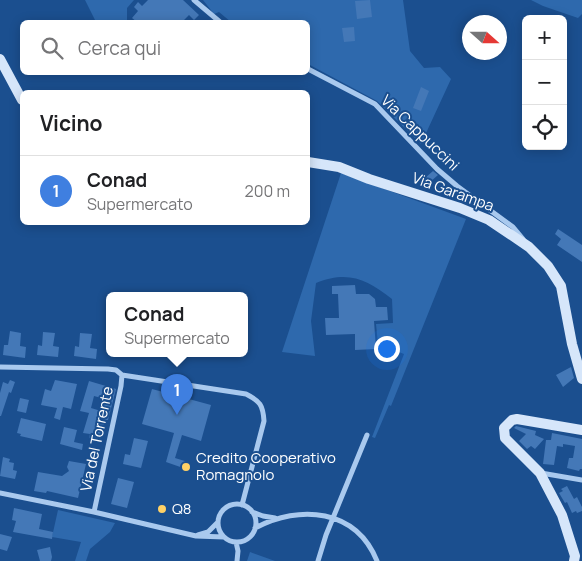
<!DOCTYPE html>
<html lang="it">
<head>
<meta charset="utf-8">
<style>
  body { margin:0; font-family:Manrope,sans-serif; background:#f6f6f6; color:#202124 }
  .controls { position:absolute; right:15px; top:15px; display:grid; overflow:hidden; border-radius:8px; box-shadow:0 2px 12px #0003 }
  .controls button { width:45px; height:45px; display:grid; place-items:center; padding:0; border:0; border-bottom:1px solid #e0e0e0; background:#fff; color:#202124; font:25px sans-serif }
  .compass { position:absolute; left:462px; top:15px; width:45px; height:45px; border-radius:50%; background:#fff; box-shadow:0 2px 12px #0003; rotate:111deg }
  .you { position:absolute; left:386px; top:348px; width:18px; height:18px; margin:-12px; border:4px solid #fff; border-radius:50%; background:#1a73e8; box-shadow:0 0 0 8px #1a73e833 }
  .badge { display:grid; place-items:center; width:32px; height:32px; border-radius:50%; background:#d93025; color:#fff; font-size:16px; font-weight:700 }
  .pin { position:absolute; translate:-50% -41px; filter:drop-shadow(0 1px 2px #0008) }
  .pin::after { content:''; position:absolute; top:26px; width:18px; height:15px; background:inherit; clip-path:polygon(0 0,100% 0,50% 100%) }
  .popup { position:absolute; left:106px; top:292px; width:142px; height:65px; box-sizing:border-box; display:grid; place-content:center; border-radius:8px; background:#fff; filter:drop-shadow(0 1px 4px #0005); font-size:16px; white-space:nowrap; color:#757577 }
  .popup b { font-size:19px; color:#202124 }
  .popup::after { content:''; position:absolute; left:50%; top:100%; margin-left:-10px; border:10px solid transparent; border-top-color:#fff }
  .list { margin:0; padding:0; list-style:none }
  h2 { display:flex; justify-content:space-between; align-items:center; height:65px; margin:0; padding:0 20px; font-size:21px }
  h2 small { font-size:16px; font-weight:400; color:#757577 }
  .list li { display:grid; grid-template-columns:32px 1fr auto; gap:15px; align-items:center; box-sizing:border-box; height:70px; padding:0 20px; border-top:1px solid #e0e0e0 }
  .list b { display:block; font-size:19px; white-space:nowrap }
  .list p { margin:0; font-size:16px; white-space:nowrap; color:#757577 }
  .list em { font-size:16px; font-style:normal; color:#757577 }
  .icon { flex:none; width:28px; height:28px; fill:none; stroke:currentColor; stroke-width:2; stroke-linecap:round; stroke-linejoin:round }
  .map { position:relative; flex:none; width:582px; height:561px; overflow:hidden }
  .search { position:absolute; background:#fff; box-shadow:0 2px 12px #0003; left:20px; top:20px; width:290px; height:55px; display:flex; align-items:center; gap:12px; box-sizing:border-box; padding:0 18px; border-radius:8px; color:#757577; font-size:19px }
  .panel { position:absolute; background:#fff; box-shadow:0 2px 12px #0003; left:20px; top:90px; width:290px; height:135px; border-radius:8px }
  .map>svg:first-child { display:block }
  .green { fill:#2e69ad }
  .building { fill:#4478b7; fill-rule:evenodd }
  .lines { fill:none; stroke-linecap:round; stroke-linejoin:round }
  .street { stroke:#a9c9ee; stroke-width:5 }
  .secondary { stroke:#d6e6fa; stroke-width:10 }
  .poi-dot { fill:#ffd166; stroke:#1b4f8f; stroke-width:2 }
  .labels { text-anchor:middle; stroke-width:4; stroke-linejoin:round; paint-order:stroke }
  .street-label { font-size:15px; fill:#fff; stroke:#1b4f8f }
  .poi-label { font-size:15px; fill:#fff; stroke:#1b4f8f; text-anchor:start }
</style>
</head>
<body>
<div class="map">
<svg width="582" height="561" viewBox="0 0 582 561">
  <rect width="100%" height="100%" fill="#1b4f8f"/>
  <path class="green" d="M85,0H134L127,8V22H96Z
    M203,0H403L410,51L424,68L440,67L451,79L421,144L377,101L308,64V22H231L219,12L214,14Z
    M531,0H582V14L578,18L543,6Z
    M341,173L466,219L391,406L389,405L375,438L372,437L404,354L394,350L396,342L378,344L376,324L393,323L392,299C367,279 348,270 316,283L311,321L315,356L282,352Z
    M58,510L115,523L110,532L90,549L86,561H75L81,542L52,537Z
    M250,552L275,561H247Z"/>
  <path class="building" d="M148,0H183L199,15L194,20L189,15L182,22H137L132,18L138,11L134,7L138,2L142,6Z
    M370,0L372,17L357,19L355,1Z
    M354,27L355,41L344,42L342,28Z
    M421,87L429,91L421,111L413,108Z
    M433,171L438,175L429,183L425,178Z
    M558,229L582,245V262L557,245L561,239L555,234Z
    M355,285L356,294H369L375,299L376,307H387L388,320L374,321L376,349L355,350V334L326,335L325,318H339L338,294H332V286Z
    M10,331L21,333L20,346L26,347L25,358L3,355L4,345H8Z
    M43,332L55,333L53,346L59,347L58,357L37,355L38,345L42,346Z
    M80,333L92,334L90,348L97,349L96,359L74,356L75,346L79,347Z
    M571,367L574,378L563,387L556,375Z
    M10,380L15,382L11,393L9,392L1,416H0V393L3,382L8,384Z
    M55,380L77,384L71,409L63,407L60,420L54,418L57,408L41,405L45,389L51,391Z
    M89,381L116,389L108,420H105L100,441L89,438L90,434L83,433L89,413L80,411ZM94,396L105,399L101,411L91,408Z
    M152,389L211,405L201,441L182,435L175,458L188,462L186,469L166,462L174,433L142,424Z
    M20,398L29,400L26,413L17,411Z
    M21,418L46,424L42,441L20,436L21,434L17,433Z
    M516,426L536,431L535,435L544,439L535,449L531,446L527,449L519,441L526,434L514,428Z
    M64,427L77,430L74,442L83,444L82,450L60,444Z
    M552,433L582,439V469H580L579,471L567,468L569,458H573L575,446L563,444V447L557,446L554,465L543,464L546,440H551Z
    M134,438L148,441L141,468L123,464L125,454L130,455Z
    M3,457L10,459L9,462L14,463L13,470L17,471L15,479L0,476Z
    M69,461L86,464L78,498L47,491L46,493L34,491L38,472L62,476L69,471L67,467Z
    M118,478L134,482L127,508L111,504Z
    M567,486L574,499L577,497L582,507V511L577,513L576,511L572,513L567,502L565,503L559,493L563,491L561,489Z
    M14,508L42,514L39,529L53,532L52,539L13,532L16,521L12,520Z
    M0,534L12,537L7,551L0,549Z
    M50,547L52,557L51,561H40L37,550Z"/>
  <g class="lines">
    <path class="street" d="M194,0L220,22
      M308,69L375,104L437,169L457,186L513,227L523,239
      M0,367L108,369L116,370L122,375L121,386L94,512
      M122,375L246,394C260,401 263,405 264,421L242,505
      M541,473L582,480
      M0,493L94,512L196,536L224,537
      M218 523a19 19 0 1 1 38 0a19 19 0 1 1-38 0Z
      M252,512L263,516L275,518
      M255,528C300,504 356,509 377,561
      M198,535L208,532L218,522
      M236,542L238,551L237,561
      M318,561L326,535L367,435"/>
    <path class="secondary" d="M0,59L22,100
      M308,162L339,167L369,179L460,208L489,220L529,247L548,266L561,286L572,344L582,379
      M574,561L575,556L562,515L540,473L505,438L504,428L512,420L517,419L582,430"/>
  </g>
  <g class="poi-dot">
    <circle cx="186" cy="467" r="5"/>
    <circle cx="162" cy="509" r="5"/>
  </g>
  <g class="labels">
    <g class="street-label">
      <text transform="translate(420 133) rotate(44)" y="5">Via Cappuccini</text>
      <text transform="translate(453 192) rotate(20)" y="5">Via Garampa</text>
      <text transform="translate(97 439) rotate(-78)" y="5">Via del Torrente</text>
    </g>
    <g class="poi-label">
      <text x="196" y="463">Credito Cooperativo<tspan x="196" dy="17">Romagnolo</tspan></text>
      <text x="172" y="514">Q8</text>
    </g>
  </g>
</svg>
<div class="controls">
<button>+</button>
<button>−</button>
<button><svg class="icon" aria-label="locate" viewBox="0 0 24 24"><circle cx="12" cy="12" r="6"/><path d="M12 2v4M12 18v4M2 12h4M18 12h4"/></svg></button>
</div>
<svg class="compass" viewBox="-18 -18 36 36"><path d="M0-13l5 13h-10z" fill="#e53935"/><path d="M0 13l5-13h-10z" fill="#757577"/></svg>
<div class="you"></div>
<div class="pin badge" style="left:177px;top:415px;background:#3f7fe0">1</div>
<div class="popup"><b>Conad</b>Supermercato</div>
<div class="search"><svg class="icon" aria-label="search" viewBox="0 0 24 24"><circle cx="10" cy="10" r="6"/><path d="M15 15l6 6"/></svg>Cerca qui</div>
<section class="panel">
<h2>Vicino<small></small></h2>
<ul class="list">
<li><span class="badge" style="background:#3f7fe0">1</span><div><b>Conad</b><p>Supermercato</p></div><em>200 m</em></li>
</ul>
</section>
</div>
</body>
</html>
